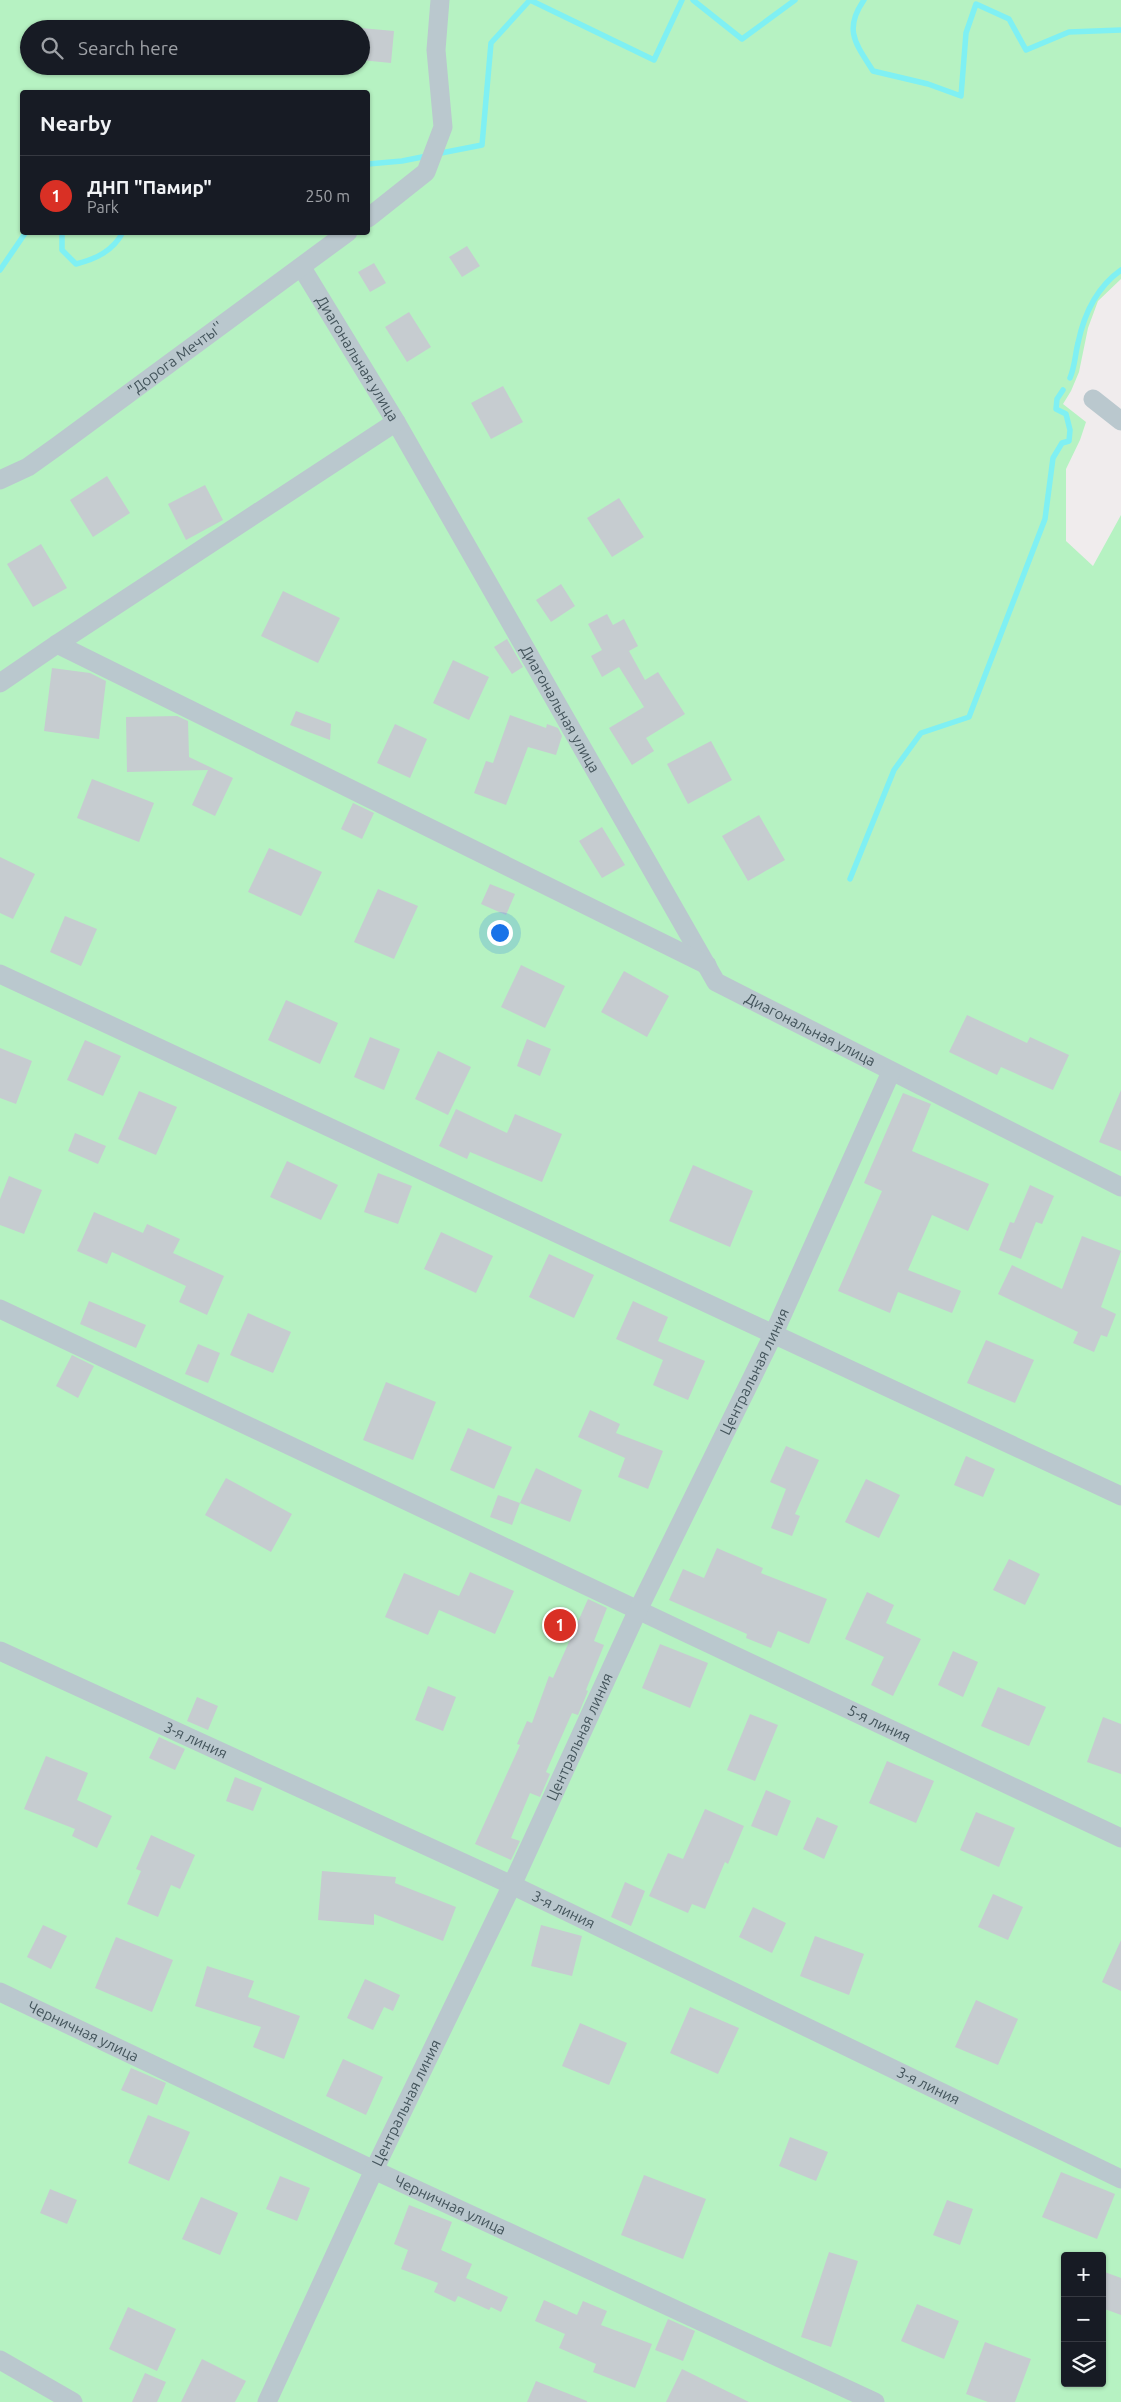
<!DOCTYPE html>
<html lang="en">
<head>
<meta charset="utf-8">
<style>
  body { margin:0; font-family:Ubuntu,sans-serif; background:#20242c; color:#f1f3f6 }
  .controls { position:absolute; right:15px; bottom:15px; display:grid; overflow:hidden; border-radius:5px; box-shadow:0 1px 4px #0004 }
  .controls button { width:45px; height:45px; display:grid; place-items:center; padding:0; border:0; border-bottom:1px solid #363941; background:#171b24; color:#f1f3f6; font:25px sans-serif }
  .you { position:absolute; left:499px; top:932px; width:18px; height:18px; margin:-12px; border:4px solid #fff; border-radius:50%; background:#1a73e8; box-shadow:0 0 0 8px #1a73e833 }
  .badge { display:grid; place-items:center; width:32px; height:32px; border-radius:50%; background:#d93025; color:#fff; font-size:16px; font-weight:700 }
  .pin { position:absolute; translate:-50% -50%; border:2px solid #fff; box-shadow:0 1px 5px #0006 }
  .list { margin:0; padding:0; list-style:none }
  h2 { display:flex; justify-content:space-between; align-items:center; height:65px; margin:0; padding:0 20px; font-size:21px }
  h2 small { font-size:16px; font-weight:400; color:#9ea1a6 }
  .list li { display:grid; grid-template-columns:32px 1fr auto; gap:15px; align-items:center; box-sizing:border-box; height:80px; padding:0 20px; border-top:1px solid #363941 }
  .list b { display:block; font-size:19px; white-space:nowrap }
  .list p { margin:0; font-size:16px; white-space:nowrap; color:#9ea1a6 }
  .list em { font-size:16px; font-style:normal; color:#9ea1a6 }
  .icon { flex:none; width:28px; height:28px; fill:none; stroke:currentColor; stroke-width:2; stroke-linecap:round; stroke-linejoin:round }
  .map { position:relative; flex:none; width:1121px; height:2402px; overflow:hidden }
  .search { position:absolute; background:#171b24; box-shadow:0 1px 4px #0004; left:20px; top:20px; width:350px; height:55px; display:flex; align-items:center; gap:12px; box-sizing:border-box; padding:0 18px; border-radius:28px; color:#9ea1a6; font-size:19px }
  .panel { position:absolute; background:#171b24; box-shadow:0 1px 4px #0004; left:20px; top:90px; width:350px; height:145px; border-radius:5px }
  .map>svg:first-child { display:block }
  .green { fill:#b6f2c2; fill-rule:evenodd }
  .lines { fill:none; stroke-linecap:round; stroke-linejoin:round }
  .stream { stroke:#7ff0f3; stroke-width:5.5 }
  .building { fill:#c6ccd0 }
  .minor { stroke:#bac8ce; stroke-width:19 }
  .labels { text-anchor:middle; stroke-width:4.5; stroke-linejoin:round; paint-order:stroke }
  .street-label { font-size:15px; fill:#44555c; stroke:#fff }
</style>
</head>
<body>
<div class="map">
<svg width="1121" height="2402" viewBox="0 0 1121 2402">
  <rect width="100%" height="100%" fill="#f0eced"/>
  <path class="green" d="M0,0H1121V279L1098,301L1088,328L1079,372L1071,391L1063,404L1086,422L1080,440L1066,469V541L1093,566L1121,515V2402H0ZM29,29H361V66H29ZM22,92H368V232H22ZM1065,2256H1102V2383H1065Z"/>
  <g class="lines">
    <path class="stream" d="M530,0L654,60L682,0
      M693,0L742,39L795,0
      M864,0C843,30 856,44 873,71L928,84L961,96L966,33L976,4L1009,19L1026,50L1069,32L1121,30
      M436,154L482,145L491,43L530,0
      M368,164L402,161L427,156
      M62,232V250L76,264C96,259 113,251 123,232
      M0,270L26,232
      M1070,378C1075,366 1075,355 1078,343C1084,314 1097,287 1121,270
      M850,879L894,770L921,733L969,717L1045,519L1053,458L1062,443L1069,441L1070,430L1066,414L1056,409L1057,399L1063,390"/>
  </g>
  <path class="building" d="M361,28L394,31L391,63L361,60Z
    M467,246L480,266L462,277L449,257Z
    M374,263L386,283L370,292L358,272Z
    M409,312L431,347L407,362L385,327Z
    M503,386L523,422L491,439L471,403Z
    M107,476L130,513L93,537L70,500Z
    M205,485L223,520L186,540L168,504Z
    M619,498L644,537L612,557L587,518Z
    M41,544L67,588L33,607L7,564Z
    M561,584L575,606L551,622L536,600Z
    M283,591L340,618L318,663L261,636Z
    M607,614L613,625L624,619L638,646L629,651L645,680L658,672L685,714L646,738L654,751L632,765L609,728L644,707L619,667L602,677L591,656L602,650L588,624Z
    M507,639L523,667L512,674L494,647Z
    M453,660L489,677L469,720L433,703Z
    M52,668L90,673L106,681L99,739L44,731Z
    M296,711L331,724L330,740L290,725Z
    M510,715L546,728L547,724L558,728L562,736L556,755L528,747L506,805L474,793L486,761L493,763Z
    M177,716L188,721L189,757L233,778L215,816L192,805L208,770L127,772L126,717Z
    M395,724L427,739L410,778L377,763Z
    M711,741L732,780L688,804L667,764Z
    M92,779L154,803L139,842L77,818Z
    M353,803L374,813L362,839L341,829Z
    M759,815L785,860L748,881L722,836Z
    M602,827L625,865L602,878L579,841Z
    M269,848L322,872L301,916L248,892Z
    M0,857L35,874L13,919L0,913Z
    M490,884L515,894L506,915L481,904Z
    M378,889L418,906L394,959L354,942Z
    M65,916L97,929L81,966L50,952Z
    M521,965L565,986L545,1028L501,1007Z
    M624,971L669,996L647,1037L601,1012Z
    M286,1000L338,1023L320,1064L268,1040Z
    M967,1015L1027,1043L1030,1037L1069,1055L1053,1090L1001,1067L997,1075L949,1052Z
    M370,1037L400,1049L384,1090L354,1077Z
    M527,1039L551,1049L540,1076L517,1066Z
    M85,1040L121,1056L103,1096L67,1080Z
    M0,1048L32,1061L16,1104L0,1098Z
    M438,1051L471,1067L448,1115L415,1099Z
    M1121,1090V1151L1099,1142Z
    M139,1091L177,1107L156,1155L118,1139Z
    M903,1093L931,1104L912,1151L989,1184L968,1231L932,1215L908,1270L961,1291L952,1313L898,1292L890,1313L838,1291L882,1191L864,1183Z
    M456,1109L507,1133L515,1114L562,1134L542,1182L470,1152L467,1159L439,1146Z
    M75,1133L106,1146L98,1164L68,1151Z
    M287,1161L338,1185L321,1220L270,1197Z
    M693,1165L753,1191L730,1247L669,1221Z
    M378,1173L412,1186L398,1224L364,1212Z
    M9,1176L42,1190L24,1234L0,1225V1199Z
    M1030,1185L1054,1196L1042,1224L1036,1222L1021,1259L999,1250L1010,1222L1014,1223Z
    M94,1212L143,1233L147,1224L180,1239L173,1253L224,1276L207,1315L179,1302L186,1286L112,1252L107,1264L77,1251Z
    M441,1232L493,1256L476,1293L424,1269Z
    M1082,1236L1121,1251L1101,1307L1116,1314L1107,1337L1101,1335L1094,1352L1073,1343L1078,1332L998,1294L1012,1265L1062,1289Z
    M549,1254L594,1275L574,1318L529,1297Z
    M89,1301L146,1325L136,1348L80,1324Z
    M633,1301L668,1317L658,1341L705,1361L688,1400L653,1385L663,1360L616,1339Z
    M248,1313L291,1332L273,1373L230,1355Z
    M986,1340L1034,1360L1015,1403L967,1383Z
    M198,1344L220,1353L208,1383L185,1374Z
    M72,1355L94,1366L78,1398L56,1386Z
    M386,1382L436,1402L413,1460L363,1440Z
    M590,1410L620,1424L616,1433L663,1451L648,1489L618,1477L625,1458L578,1437Z
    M468,1428L512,1447L494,1489L450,1470Z
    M786,1446L819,1460L795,1514L800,1516L792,1536L771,1528L786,1489L770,1482Z
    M966,1456L995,1469L983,1497L954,1485Z
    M536,1468L582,1490L570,1522L520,1503Z
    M226,1478L292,1514L271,1552L205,1515Z
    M866,1479L900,1495L879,1538L845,1522Z
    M498,1495L520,1503L512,1525L490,1517Z
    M717,1548L763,1568L761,1573L827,1599L809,1644L778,1631L771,1648L746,1638L747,1634L669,1600L683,1569L704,1578Z
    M1009,1559L1040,1574L1025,1605L993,1590Z
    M470,1572L514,1591L495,1634L439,1610L428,1635L385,1617L404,1573L459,1596Z
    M867,1592L894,1605L886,1623L921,1639L893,1696L871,1685L884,1657L845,1639Z
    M588,1599L607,1608L594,1641L604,1645L586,1690L588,1691L578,1715L572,1713L546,1772L550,1774L540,1797L530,1793L511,1838L520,1841L511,1860L475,1844L520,1745L517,1744L527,1721L532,1723L549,1676L553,1678Z
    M660,1644L708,1663L690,1708L642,1688Z
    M953,1651L978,1662L963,1697L938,1685Z
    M428,1686L456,1697L443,1731L415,1720Z
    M998,1687L1046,1707L1029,1746L981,1726Z
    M197,1697L218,1706L208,1730L187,1721Z
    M750,1714L778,1725L755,1781L727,1770Z
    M1103,1717L1121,1724V1774L1087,1762Z
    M159,1737L185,1749L175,1770L149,1758Z
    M46,1756L88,1773L77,1800L112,1816L97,1848L72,1836L75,1829L24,1809Z
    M887,1761L934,1781L916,1823L869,1803Z
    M235,1777L262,1788L253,1811L226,1801Z
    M766,1790L791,1801L777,1836L751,1826Z
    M705,1809L744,1826L728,1864L725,1862L705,1909L692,1904L688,1913L649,1896L668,1853L683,1859Z
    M976,1812L1015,1828L999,1867L960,1850Z
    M817,1817L838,1826L824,1859L803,1849Z
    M151,1835L195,1855L180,1889L171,1885L158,1917L127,1904L141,1871L136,1869Z
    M322,1871L396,1877L395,1883L456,1907L443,1941L374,1914V1925L318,1920Z
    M625,1882L645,1891L631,1926L611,1917Z
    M993,1894L1023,1907L1008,1940L978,1927Z
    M753,1907L786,1923L772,1953L739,1937Z
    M43,1925L67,1936L51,1969L27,1957Z
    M541,1925L582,1936L572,1976L531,1966Z
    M815,1936L864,1954L849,1995L800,1976Z
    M116,1937L173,1960L152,2012L95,1988Z
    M1121,1940V1991L1102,1982Z
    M207,1966L254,1981L248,1997L300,2016L284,2059L253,2047L261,2027L195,2006Z
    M365,1979L400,1995L393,2011L384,2007L373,2030L347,2018Z
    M976,2000L1018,2019L998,2065L955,2047Z
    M690,2007L739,2028L718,2074L670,2053Z
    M580,2023L627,2043L609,2085L562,2066Z
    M343,2059L383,2077L366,2115L326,2096Z
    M131,2068L166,2083L157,2105L121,2090Z
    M148,2115L190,2132L169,2181L128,2163Z
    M790,2137L828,2152L816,2181L779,2166Z
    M1061,2172L1115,2194L1097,2239L1042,2217Z
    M644,2175L706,2199L683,2259L621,2235Z
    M280,2176L310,2188L297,2221L266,2209Z
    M50,2189L77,2200L67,2224L40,2213Z
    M201,2197L238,2213L220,2255L182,2239Z
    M947,2200L973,2209L960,2245L933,2235Z
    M409,2205L452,2222L441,2250L472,2264L466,2278L508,2297L501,2312L491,2307L489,2310L458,2296L455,2302L434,2292L438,2283L401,2269L408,2250L394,2244Z
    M829,2252L858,2261L831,2347L801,2337Z
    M1102,2271L1121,2278V2315L1102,2308Z
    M544,2300L577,2315L583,2301L607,2311L601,2325L652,2344L635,2388L593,2372L596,2364L559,2348L565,2334L535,2321Z
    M917,2304L959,2321L944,2359L901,2341Z
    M128,2307L176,2329L157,2371L109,2349Z
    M668,2319L695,2331L683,2361L655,2350Z
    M985,2342L1031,2359L1015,2402H988L966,2394Z
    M202,2359L246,2381L235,2402H181Z
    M682,2369L749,2402H666Z
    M145,2373L166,2382L157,2402H132Z
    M536,2381L587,2401V2402H527Z"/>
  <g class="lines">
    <g class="minor">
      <path d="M368,218L426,172L443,127L436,50L440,0"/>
      <path id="s1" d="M302,268L396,422L716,982L1121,1187"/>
      <path d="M1093,399L1121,421"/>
      <path id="s2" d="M0,480L28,467L56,447L348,232"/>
      <path d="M57,644L707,965"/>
      <path d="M0,683L57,644L396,422"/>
      <path d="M0,974L1121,1496"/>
      <path id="s3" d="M0,1309L1121,1838"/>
      <path id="s4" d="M0,1651L512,1885L1121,2179"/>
      <path id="s5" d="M0,1992L374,2170L875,2402"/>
      <path d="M0,2360L73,2402"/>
      <path id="s6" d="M267,2402L374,2170L512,1885L637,1612L774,1333L891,1072"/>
    </g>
  </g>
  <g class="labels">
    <g class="street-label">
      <text dy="5" stroke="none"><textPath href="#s1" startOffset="106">Диагональная улица</textPath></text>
      <text dy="5" stroke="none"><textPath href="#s2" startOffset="214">"Дорога Мечты''</textPath></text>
      <text dy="5" stroke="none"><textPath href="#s1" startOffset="511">Диагональная улица</textPath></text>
      <text dy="5" stroke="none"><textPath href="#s1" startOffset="931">Диагональная улица</textPath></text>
      <text dy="5" stroke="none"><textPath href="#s6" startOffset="1140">Центральная линия</textPath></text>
      <text dy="5" stroke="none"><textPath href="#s3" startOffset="972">5-я линия</textPath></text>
      <text dy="5" stroke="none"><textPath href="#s6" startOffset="735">Центральная линия</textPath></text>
      <text dy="5" stroke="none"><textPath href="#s4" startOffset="215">3-я линия</textPath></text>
      <text dy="5" stroke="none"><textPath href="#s4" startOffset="620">3-я линия</textPath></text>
      <text dy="5" stroke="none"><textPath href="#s5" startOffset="92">Черничная улица</textPath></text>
      <text dy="5" stroke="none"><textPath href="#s4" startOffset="1025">3-я линия</textPath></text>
      <text dy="5" stroke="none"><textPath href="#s6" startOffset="330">Центральная линия</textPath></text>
      <text dy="5" stroke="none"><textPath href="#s5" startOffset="498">Черничная улица</textPath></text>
    </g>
  </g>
</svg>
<div class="controls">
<button>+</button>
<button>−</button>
<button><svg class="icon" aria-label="layers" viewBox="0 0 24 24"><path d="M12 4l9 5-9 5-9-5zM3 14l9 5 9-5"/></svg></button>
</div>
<div class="you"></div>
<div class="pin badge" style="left:560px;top:1625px">1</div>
<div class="search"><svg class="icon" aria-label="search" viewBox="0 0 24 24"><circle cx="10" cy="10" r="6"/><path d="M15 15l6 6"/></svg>Search here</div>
<section class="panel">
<h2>Nearby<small></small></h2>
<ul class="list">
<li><span class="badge">1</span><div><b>ДНП &quot;Памир&quot;</b><p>Park</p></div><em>250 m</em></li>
</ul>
</section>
</div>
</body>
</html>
